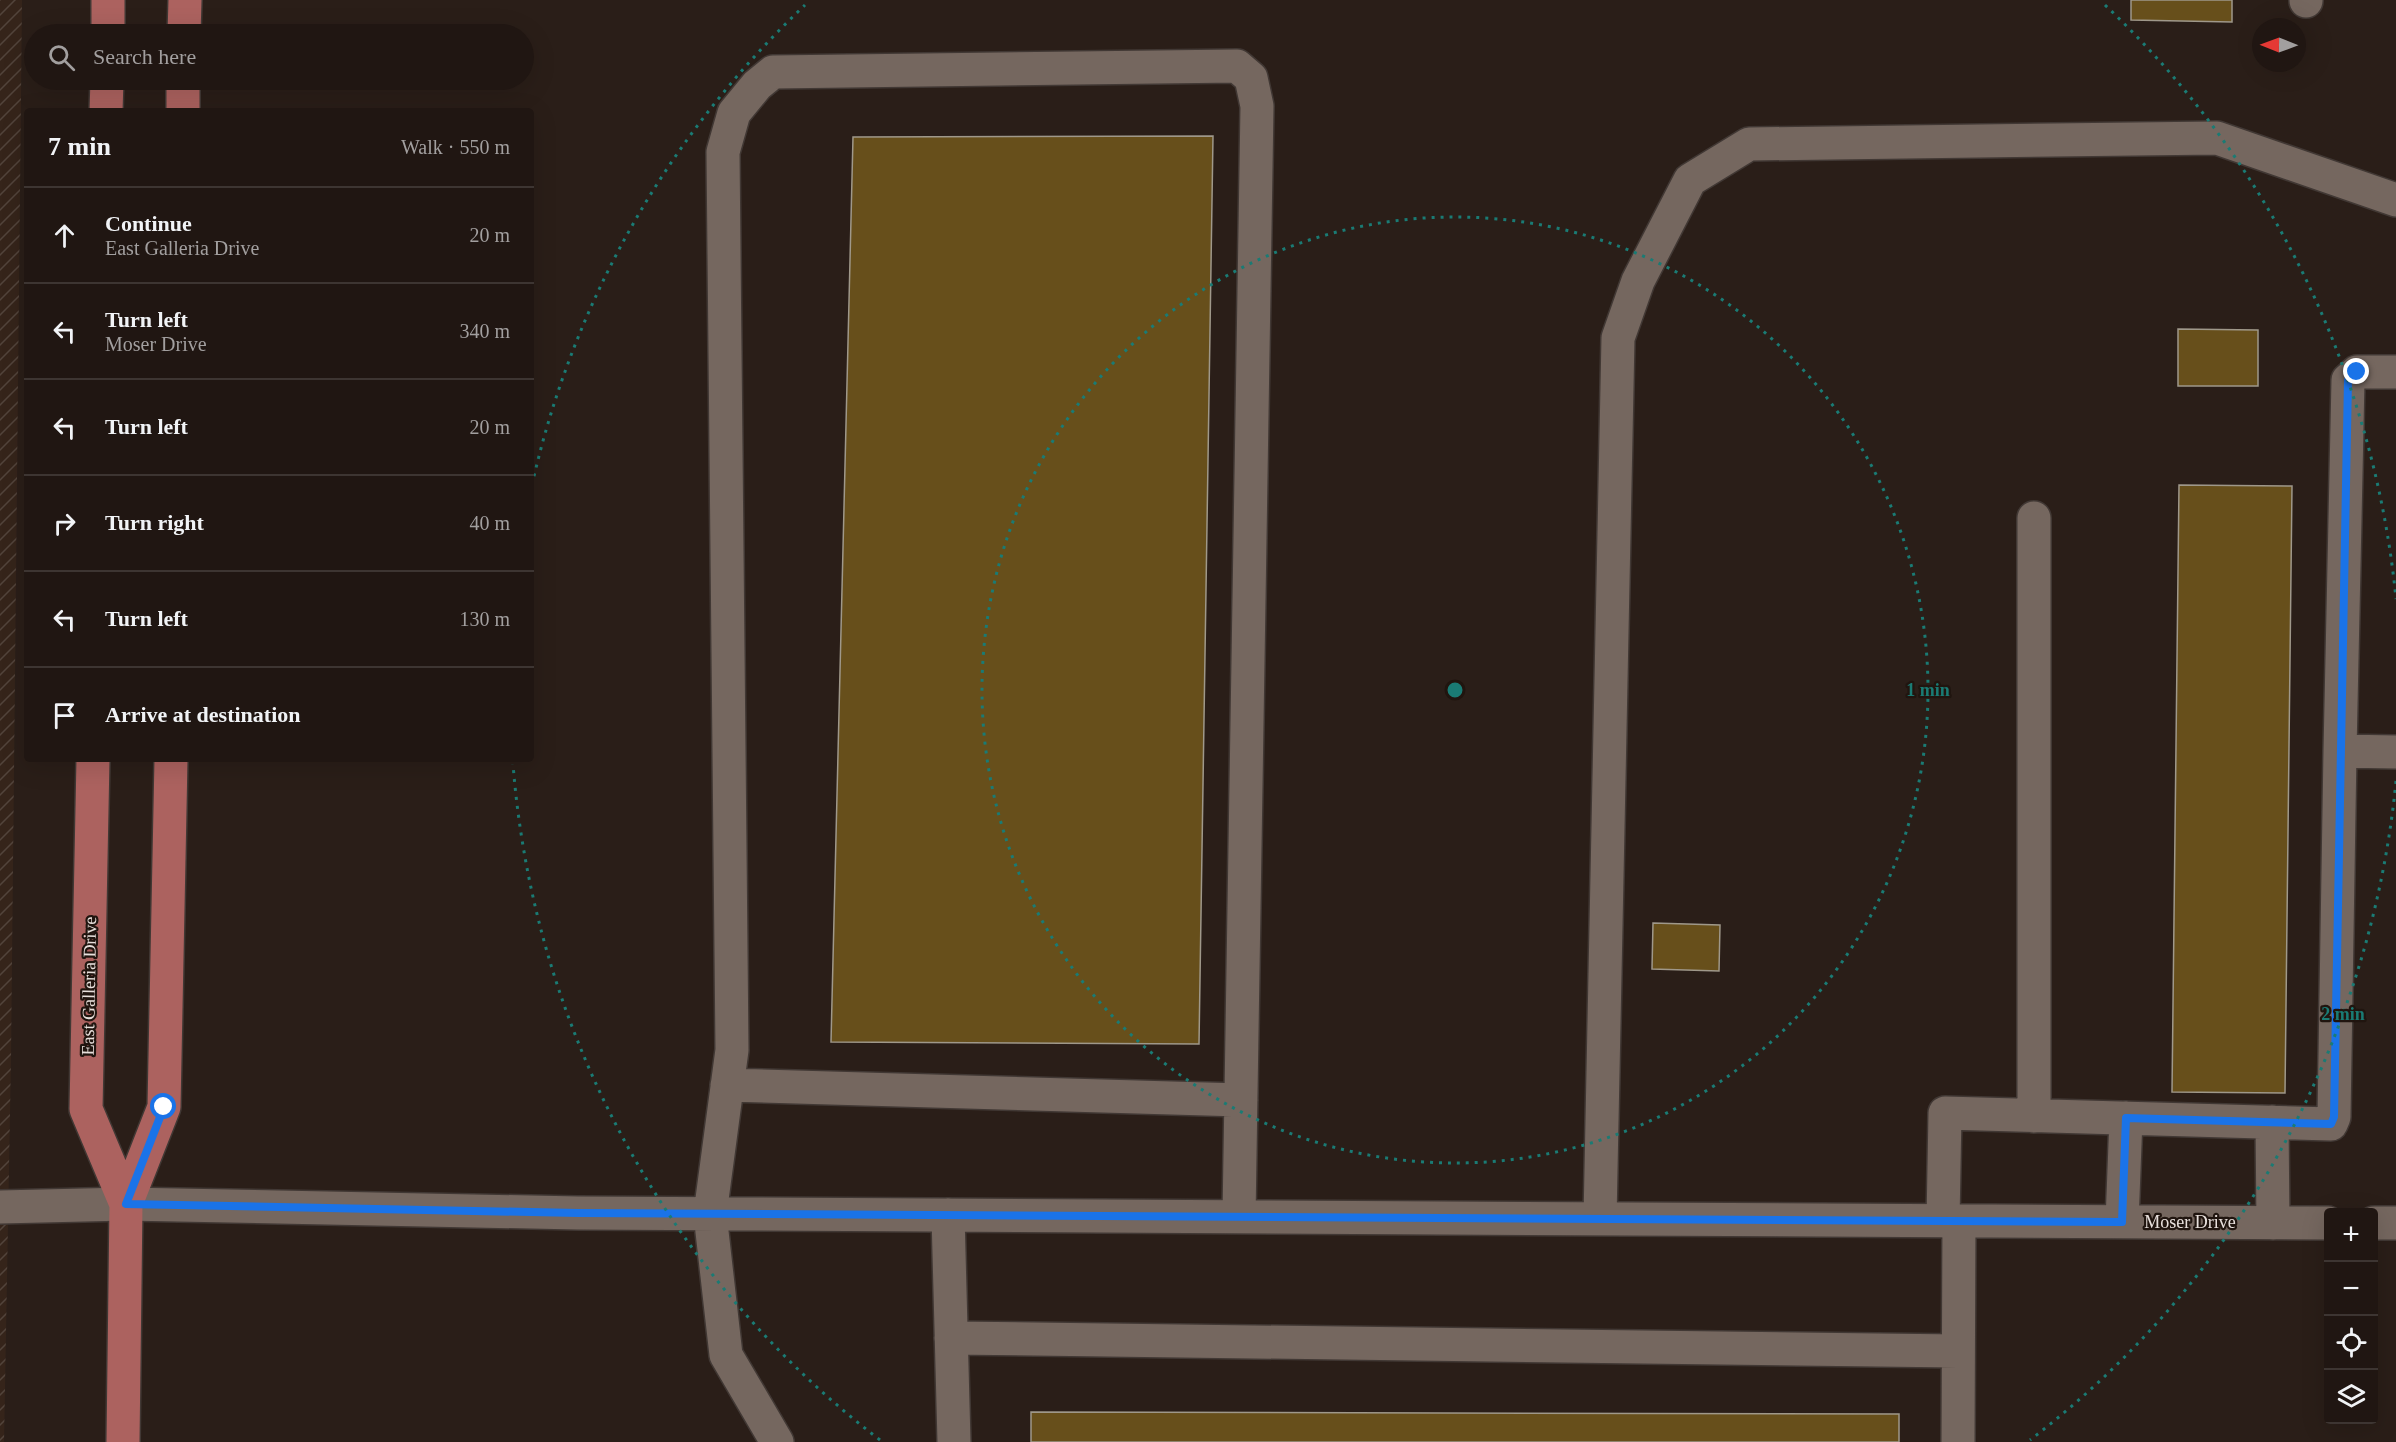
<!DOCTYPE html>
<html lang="en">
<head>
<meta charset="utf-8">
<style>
  body { margin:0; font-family:"Times New Roman",serif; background:#281f1b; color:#f1f3f6 }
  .controls { position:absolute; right:18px; bottom:18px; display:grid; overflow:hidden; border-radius:6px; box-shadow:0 6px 24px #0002 }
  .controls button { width:54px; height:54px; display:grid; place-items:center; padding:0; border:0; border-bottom:2px solid #3d3532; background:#201612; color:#f1f3f6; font:30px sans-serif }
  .compass { position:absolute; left:2252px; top:18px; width:54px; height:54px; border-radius:50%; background:#201612; box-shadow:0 6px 24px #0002; rotate:271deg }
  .stop { position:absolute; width:18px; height:18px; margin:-14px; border:4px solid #1a73e8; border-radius:50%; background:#fff }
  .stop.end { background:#1a73e8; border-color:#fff; box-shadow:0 2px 6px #0008 }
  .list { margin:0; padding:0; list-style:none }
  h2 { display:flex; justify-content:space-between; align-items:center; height:78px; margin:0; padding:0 24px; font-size:26px }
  h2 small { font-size:20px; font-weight:400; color:#a29f9f }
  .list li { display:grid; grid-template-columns:39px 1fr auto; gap:18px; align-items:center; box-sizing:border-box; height:96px; padding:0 24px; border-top:2px solid #3d3532 }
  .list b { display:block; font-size:22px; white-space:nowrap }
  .list p { margin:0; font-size:20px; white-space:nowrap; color:#a29f9f }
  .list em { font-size:20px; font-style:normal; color:#a29f9f }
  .icon { flex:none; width:33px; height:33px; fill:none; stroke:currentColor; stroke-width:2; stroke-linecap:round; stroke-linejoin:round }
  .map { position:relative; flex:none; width:2396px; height:1442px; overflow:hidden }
  .search { position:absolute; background:#201612; box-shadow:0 6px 24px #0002; left:24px; top:24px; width:510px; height:66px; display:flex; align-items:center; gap:15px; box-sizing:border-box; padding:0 21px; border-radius:33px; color:#a29f9f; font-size:22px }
  .panel { position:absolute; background:#201612; box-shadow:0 6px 24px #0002; left:24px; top:108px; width:510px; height:654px; border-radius:6px }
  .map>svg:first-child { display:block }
  .industrial { fill:url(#industrial-furrows) }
  .building { fill:#674f1b; stroke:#9f988a; stroke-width:1.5 }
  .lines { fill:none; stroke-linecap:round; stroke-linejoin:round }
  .minor-casing { stroke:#413834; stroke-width:36 }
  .major-casing { stroke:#413834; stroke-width:36 }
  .minor { stroke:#75675f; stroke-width:33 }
  .major { stroke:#ac625f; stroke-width:33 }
  .route { stroke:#1a73e8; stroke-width:8 }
  .ring { fill:none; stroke:#1a7b74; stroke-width:3; stroke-dasharray:3 6 }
  .labels { text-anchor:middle; stroke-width:4.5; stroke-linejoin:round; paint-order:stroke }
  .street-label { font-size:18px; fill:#e8e0dc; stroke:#20150f }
  .centre { fill:#1a7b74; stroke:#20150f; stroke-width:3 }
  .ring-label { font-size:18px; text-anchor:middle; font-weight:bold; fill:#1a7b74; stroke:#20150f; stroke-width:4.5; stroke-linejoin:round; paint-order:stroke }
</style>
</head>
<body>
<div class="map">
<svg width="2396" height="1442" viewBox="0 0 2396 1442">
  <defs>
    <pattern id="industrial-furrows" width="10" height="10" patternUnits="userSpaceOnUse" patternTransform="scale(1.5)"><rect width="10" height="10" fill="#35241a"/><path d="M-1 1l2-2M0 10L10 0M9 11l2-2" fill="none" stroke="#52443b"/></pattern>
  </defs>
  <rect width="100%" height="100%" fill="#2a1e18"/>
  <path class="industrial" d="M0,0H22L11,1058L4,1442H0Z"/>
  <path class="building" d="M2131,0H2232V22L2131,20Z
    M1213,136L1199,1044L831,1042L853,137Z
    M2178,329L2258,330V386H2178Z
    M2179,485L2292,486L2285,1093L2172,1092Z
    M1653,923L1720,925L1719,971L1652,969Z
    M1031,1412L1899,1414V1442H1031Z"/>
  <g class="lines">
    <defs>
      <path id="minor" d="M2306,1V0
        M2396,372H2357L2348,380L2340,751L2396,752
        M2034,518V1116
        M727,1085L1241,1100
        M2272,1122L2273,1223
        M0,1207L126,1204L578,1213L2328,1223
        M948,1215L954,1442
        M1600,1219L1618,338L1638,281L1690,180L1749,144L2217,138L2396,200
        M1943,1221L1945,1113L2331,1124L2334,1117L2340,751
        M2122,1222L2126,1118
        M2374,1223H2396
        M951,1338L1958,1351
        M777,1442L726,1355L710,1214L732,1050L723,152L734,113L757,85L773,72L1237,66L1251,78L1257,106L1239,1217
        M1958,1442L1959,1221"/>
      <path id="major" d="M108,34V0
        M184,34L185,0
        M106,111L107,80
        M183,111V80
        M93,759L86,1109L126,1204
        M123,1442L126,1204L164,1107L171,759"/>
    </defs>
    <use href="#minor" class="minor-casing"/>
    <use href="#major" class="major-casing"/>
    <use href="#minor" class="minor"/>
    <use href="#major" class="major"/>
  </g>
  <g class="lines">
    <path class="route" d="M164,1107L126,1204L578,1213L2122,1222L2126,1118L2331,1124L2334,1117L2348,380L2357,372"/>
  </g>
  <g class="ring">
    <circle cx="1455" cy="690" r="473"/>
    <path d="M2396 781A945 945 0 0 1 2030 1440M880 1440A945 945 0 0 1 513 764M532 485A945 945 0 0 1 805 5M2105 5A945 945 0 0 1 2396 599"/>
  </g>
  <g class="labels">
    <g class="street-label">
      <text transform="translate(89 986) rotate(-89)" y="6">East Galleria Drive</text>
      <text x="2190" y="1228">Moser Drive</text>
    </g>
  </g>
  <circle cx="1455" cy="690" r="9" class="centre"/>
  <g class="ring-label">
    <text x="1928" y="696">1 min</text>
    <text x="2343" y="1020">2 min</text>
  </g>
</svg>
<div class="controls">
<button>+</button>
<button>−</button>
<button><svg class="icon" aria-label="locate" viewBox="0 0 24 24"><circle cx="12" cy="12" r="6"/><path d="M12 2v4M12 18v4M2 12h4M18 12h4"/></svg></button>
<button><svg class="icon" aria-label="layers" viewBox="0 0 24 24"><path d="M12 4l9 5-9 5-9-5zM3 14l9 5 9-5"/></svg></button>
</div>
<svg class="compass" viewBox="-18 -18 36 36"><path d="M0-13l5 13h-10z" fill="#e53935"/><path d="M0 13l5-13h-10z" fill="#a29f9f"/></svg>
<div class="stop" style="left:164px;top:1107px"></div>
<div class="stop end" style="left:2357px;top:372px"></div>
<div class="search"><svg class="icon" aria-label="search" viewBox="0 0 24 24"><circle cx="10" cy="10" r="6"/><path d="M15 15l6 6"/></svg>Search here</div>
<section class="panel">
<h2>7 min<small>Walk · 550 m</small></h2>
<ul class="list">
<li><svg class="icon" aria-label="ahead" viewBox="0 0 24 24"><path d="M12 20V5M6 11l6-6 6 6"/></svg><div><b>Continue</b><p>East Galleria Drive</p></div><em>20 m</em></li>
<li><svg class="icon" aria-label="left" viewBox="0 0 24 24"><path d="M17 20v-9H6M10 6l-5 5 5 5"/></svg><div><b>Turn left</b><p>Moser Drive</p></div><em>340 m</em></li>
<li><svg class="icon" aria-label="left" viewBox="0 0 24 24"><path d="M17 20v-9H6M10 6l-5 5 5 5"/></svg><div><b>Turn left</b></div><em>20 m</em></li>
<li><svg class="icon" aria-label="right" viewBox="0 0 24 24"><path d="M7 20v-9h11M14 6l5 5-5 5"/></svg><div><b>Turn right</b></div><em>40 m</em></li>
<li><svg class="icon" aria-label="left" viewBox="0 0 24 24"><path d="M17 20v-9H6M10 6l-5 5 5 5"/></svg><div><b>Turn left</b></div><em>130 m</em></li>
<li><svg class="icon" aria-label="arrive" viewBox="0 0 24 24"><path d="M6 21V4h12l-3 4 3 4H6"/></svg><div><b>Arrive at destination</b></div></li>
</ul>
</section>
</div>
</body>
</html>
